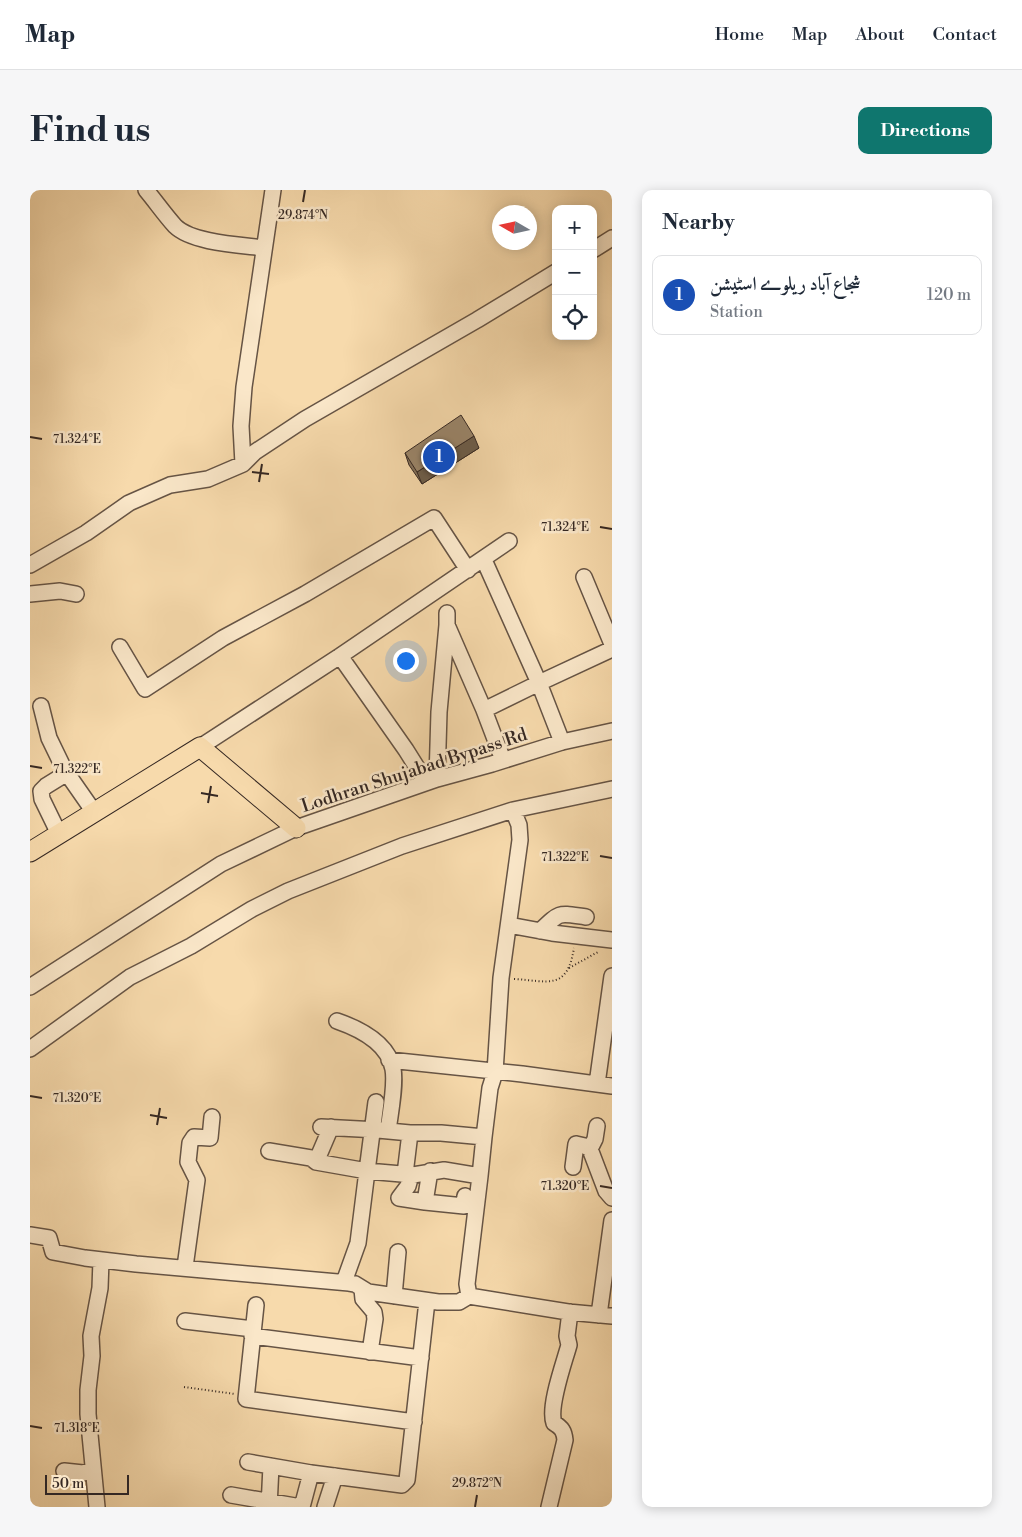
<!DOCTYPE html>
<html lang="en">
<head>
<meta charset="utf-8">
<style>
  body { margin:0; font-family:"Libre Bodoni",Amiri,serif; background:#f6f6f7; color:#1f2937 }
  .controls { position:absolute; right:15px; top:15px; display:grid; overflow:hidden; border-radius:10px; box-shadow:0 2px 12px #0003 }
  .controls button { width:45px; height:45px; display:grid; place-items:center; padding:0; border:0; border-bottom:1px solid #e0e1e3; background:#fff; color:#1f2937; font:25px sans-serif }
  .compass { position:absolute; left:462px; top:15px; width:45px; height:45px; border-radius:50%; background:#fff; box-shadow:0 2px 12px #0003; rotate:279deg }
  .scale { position:absolute; left:15px; bottom:12px; width:84px; box-sizing:border-box; padding-left:5px; border:2px solid #352823; border-top:0; font-size:14px; line-height:18px; white-space:nowrap; color:#352823; -webkit-text-stroke:4px #fae7c9; paint-order:stroke }
  .you { position:absolute; left:375px; top:470px; width:18px; height:18px; margin:-12px; border:4px solid #fff; border-radius:50%; background:#1a73e8; box-shadow:0 0 0 8px #1a73e833 }
  .badge { display:grid; place-items:center; width:32px; height:32px; border-radius:50%; background:#0f766e; color:#fff; font-size:16px; font-weight:700 }
  .pin { position:absolute; translate:-50% -50%; border:2px solid #fff; box-shadow:0 1px 5px #0006 }
  .list { margin:0; padding:0; list-style:none }
  h2 { display:flex; justify-content:space-between; align-items:center; height:65px; margin:0; padding:0 20px; font-size:21px }
  h2 small { font-size:16px; font-weight:400; color:#747a83 }
  .list li { display:grid; grid-template-columns:32px 1fr auto; gap:15px; align-items:center; box-sizing:border-box; height:80px; margin:0 10px 10px; padding:0 10px; border:1px solid #e0e1e3; border-radius:10px }
  .list b { display:block; font-size:19px; white-space:nowrap }
  .list p { margin:0; font-size:16px; white-space:nowrap; color:#747a83 }
  .list em { font-size:16px; font-style:normal; color:#747a83 }
  .icon { flex:none; width:28px; height:28px; fill:none; stroke:currentColor; stroke-width:2; stroke-linecap:round; stroke-linejoin:round }
  .map { position:relative; flex:none; width:582px; height:1317px; overflow:hidden; border-radius:10px }
  header { display:flex; align-items:center; gap:30px; box-sizing:border-box; height:70px; padding:0 25px; background:#fff; border-bottom:1px solid #e0e1e3 }
  header strong { font-size:24px }
  nav { display:flex; gap:28px; margin-inline-start:auto; font-size:18px }
  .intro { display:flex; align-items:center; justify-content:space-between; box-sizing:border-box; height:120px; padding:0 30px }
  h1 { margin:0; font-size:35px }
  .button { padding:12px 22px; border-radius:10px; background:#0f766e; color:#fff; font-size:18px; font-weight:700 }
  main { display:flex; gap:30px; padding:0 30px }
  aside { flex:1; background:#fff; border-radius:10px; box-shadow:0 2px 12px #0003 }
  .map>svg:first-child { display:block }
  .lines { fill:none; stroke-linecap:round; stroke-linejoin:round }
  .minor-casing { stroke:#665445; stroke-width:18 }
  .major-casing { stroke:#352823; stroke-width:21 }
  .path { stroke:#352823; stroke-width:2; stroke-dasharray:1 2.5; stroke-linecap:butt }
  .minor { stroke:#fae7c9; stroke-width:15 }
  .major { stroke:#f7daac; stroke-width:19 }
  .wall { fill:#84725b; stroke:#352823 }
  .shaded-wall { fill:#6c5d4a; stroke:#352823 }
  .building { fill:#9a856a; stroke:#352823 }
  .ticks { fill:none; stroke:#352823; stroke-width:2 }
  .labels { text-anchor:middle; stroke-width:5; stroke-linejoin:round; paint-order:stroke }
  .street-label { font-size:18px; fill:#352823; stroke:#fae7c9 }
  .ticks-label { font-size:12px; text-anchor:middle; fill:#352823; stroke:#fae7c9; stroke-width:5; stroke-linejoin:round; paint-order:stroke }
</style>
</head>
<body>
<header>
<strong>Map</strong>
<nav><a>Home</a><a>Map</a><a>About</a><a>Contact</a></nav>
</header>
<div class="intro"><h1>Find us</h1><a class="button">Directions</a></div>
<main>
<div class="map">
<svg width="582" height="1317" viewBox="0 0 582 1317">
  <rect width="100%" height="100%" fill="#f7daac"/>
  <filter id="stains"><feTurbulence type="fractalNoise" baseFrequency=".004" numOctaves="4"/><feColorMatrix values="0 0 0 0 .2 0 0 0 0 .09 0 0 0 0 .02 0 0 0 .5 -.17"/></filter>
  <radialGradient id="worn" r=".72"><stop offset=".6" stop-color="#630" stop-opacity="0"/><stop offset="1" stop-color="#630" stop-opacity=".3"/></radialGradient>
  <g class="lines">
    <defs>
      <path id="minor" d="M116,0C126,12 135,25 145,36C162,53 211,55 234,58
        M563,60L582,48
        M213,274L211,236L214,197L243,0
        M454,370L509,493L532,552
        M0,375L56,343L99,313L140,295L178,289L213,274L225,262L275,229L447,130L526,82
        M554,387L582,454
        M0,404L30,401L46,404
        M417,423V435L454,520
        M90,457L115,499L193,448L275,404L404,328L438,380
        M310,466L376,560L396,592
        M11,516L19,548L34,579L64,622
        M170,557L310,466L479,351
        M473,570L454,520L509,493L582,459
        M407,589L409,522L417,435
        M29,644L12,609L11,601L16,596L37,583
        M479,735L522,743L582,750
        M510,741C531,721 528,723 556,727
        M0,797L191,674L266,638L407,589L462,574L532,552L582,541
        M307,831C330,839 358,853 363,879C366,895 360,924 358,941
        M0,859L100,787L161,756L222,719L258,701L372,656L483,620L582,599
        M359,870L492,884L582,896
        M567,894L582,786
        M346,912L337,981L383,985L414,980L450,986L437,1094L439,1106
        M291,937L348,940L380,943L375,984
        M380,943H411L454,947L450,986
        M454,947L460,898L465,882L471,788L490,650L489,635L483,620
        M560,959L565,949L567,936
        M239,961L281,968L286,972L337,981L328,1053L314,1092
        M286,972L301,937
        M543,977L546,954L555,956L560,959L576,1001L582,1008
        M381,985L378,996L369,1008L395,1012L400,981
        M395,1012L434,1016L435,1006
        M0,1045L19,1048L23,1062L55,1068L106,1074L319,1093L325,1094L338,1102L408,1112H429L439,1106L538,1122L582,1126
        M155,1077L167,990L158,972L160,953L164,947L180,948L182,927
        M332,1099L333,1109L344,1122L345,1129L340,1162
        M364,1106L368,1062
        M226,1115L216,1209L384,1232
        M569,1125L582,1030
        M155,1131L223,1139
        M222,1146L391,1168
        M218,1272L281,1283L272,1317
        M34,1281L53,1283L63,1280
        M281,1283L372,1295L377,1290L397,1111
        M201,1305L271,1317
        M67,1317L58,1224V1200L62,1166L61,1146L70,1098L71,1070
        M239,1317L241,1276
        M295,1317L305,1286
        M519,1317L535,1250C534,1241 532,1238 524,1233C518,1217 534,1173 539,1155L537,1146L540,1122"/>
      <path id="major" d="M0,662L170,557L266,638"/>
    </defs>
    <use href="#minor" class="minor-casing"/>
    <use href="#major" class="major-casing"/>
    <path class="path" d="M539,778L568,762
      M484,789C519,791 537,801 544,758
      M154,1197L205,1204"/>
    <use href="#minor" class="minor"/>
    <use href="#major" class="major"/>
  </g>
  <path class="wall" d="M449,258L392,294L379,275L375,263Z"/>
  <path class="shaded-wall" d="M444,246L449,258L392,294L387,282Z"/>
  <path class="building" d="M431,225L444,246L387,282L375,263Z"/>
  <path class="ticks" d="M273,12L275,0M0,247L12,249M222,282L239,284M229,292L232,274M570,337L582,339M0,576L12,578M171,603L188,606M178,613L181,596M570,666L582,668M0,906L12,908M120,925L137,928M127,935L130,918M570,996L582,998M0,1236L12,1238M445,1317L447,1305"/>
  <g class="labels">
    <g class="street-label">
      <text transform="translate(384 580) rotate(-18)" y="6">Lodhran Shujabad Bypass Rd</text>
    </g>
  </g>
  <g class="ticks-label">
    <text x="273" y="29">29.874°N</text>
    <text x="47" y="253">71.324°E</text>
    <text x="535" y="341">71.324°E</text>
    <text x="47" y="583">71.322°E</text>
    <text x="535" y="671">71.322°E</text>
    <text x="47" y="912">71.320°E</text>
    <text x="535" y="1000">71.320°E</text>
    <text x="47" y="1242">71.318°E</text>
    <text x="447" y="1297">29.872°N</text>
  </g>
  <rect width="100%" height="100%" filter="url(#stains)"/>
  <rect width="100%" height="100%" fill="url(#worn)"/>
</svg>
<div class="controls">
<button>+</button>
<button>−</button>
<button><svg class="icon" aria-label="locate" viewBox="0 0 24 24"><circle cx="12" cy="12" r="6"/><path d="M12 2v4M12 18v4M2 12h4M18 12h4"/></svg></button>
</div>
<svg class="compass" viewBox="-18 -18 36 36"><path d="M0-13l5 13h-10z" fill="#e53935"/><path d="M0 13l5-13h-10z" fill="#747a83"/></svg>
<div class="scale">50 m</div>
<div class="you"></div>
<div class="pin badge" style="left:409px;top:267px;background:#1a4fb4">1</div>
</div>
<aside>
<h2>Nearby<small></small></h2>
<ul class="list">
<li><span class="badge" style="background:#1a4fb4">1</span><div><b>شجاع آباد ریلوے اسٹیشن</b><p>Station</p></div><em>120 m</em></li>
</ul>
</aside>
</main>
</body>
</html>
